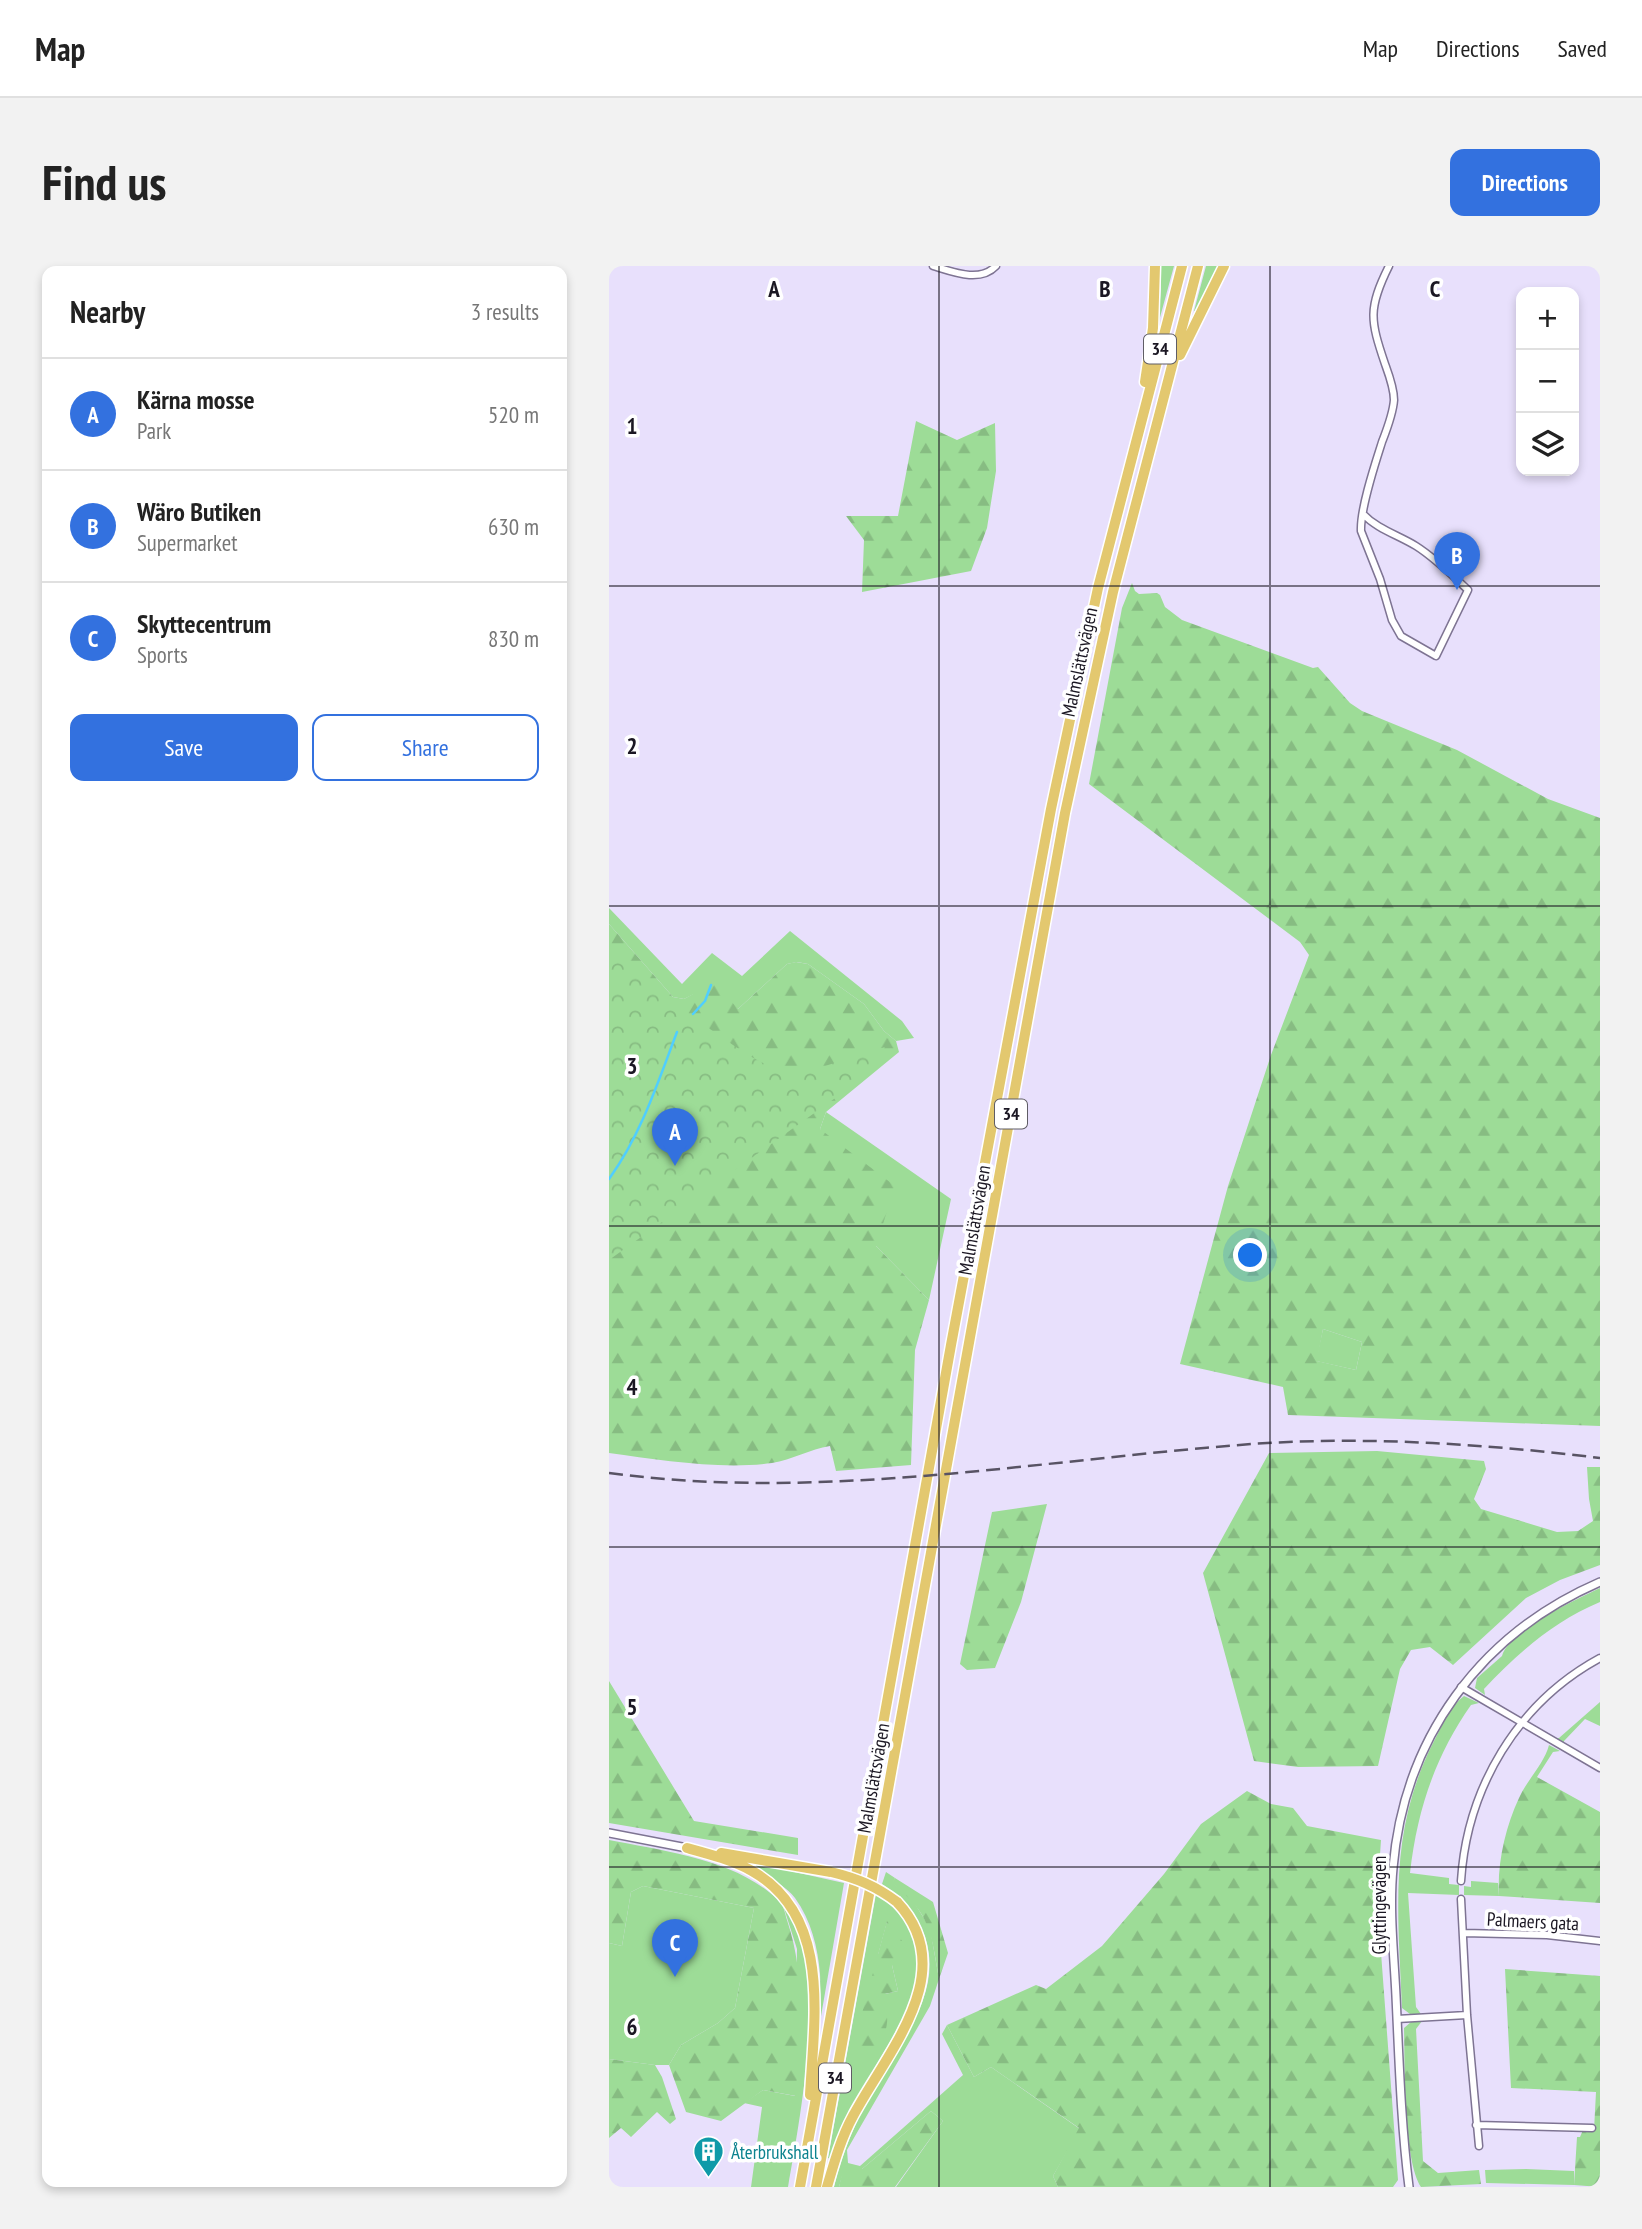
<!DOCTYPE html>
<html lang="en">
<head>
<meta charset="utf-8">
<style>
  body { margin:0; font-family:"PT Sans Narrow",sans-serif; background:#f2f2f2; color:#222 }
  .controls { position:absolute; right:21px; top:21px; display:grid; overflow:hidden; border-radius:14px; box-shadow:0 4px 10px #0003 }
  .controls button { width:63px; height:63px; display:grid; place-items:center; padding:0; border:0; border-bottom:2px solid #e0e0e0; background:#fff; color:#222; font:35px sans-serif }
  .you { position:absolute; left:642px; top:990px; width:24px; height:24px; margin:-18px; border:5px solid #fff; border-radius:50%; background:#1a73e8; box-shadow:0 0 0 10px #1a73e833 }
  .badge { display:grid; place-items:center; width:46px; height:46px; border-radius:50%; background:#3371df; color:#fff; font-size:23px; font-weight:700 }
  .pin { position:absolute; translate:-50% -58px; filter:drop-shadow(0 2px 4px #0008) }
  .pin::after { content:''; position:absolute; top:37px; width:24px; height:21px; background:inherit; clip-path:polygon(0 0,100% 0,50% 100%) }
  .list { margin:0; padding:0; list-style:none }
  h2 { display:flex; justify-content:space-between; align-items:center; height:91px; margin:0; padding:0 28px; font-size:30px }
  h2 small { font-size:23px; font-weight:400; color:#767676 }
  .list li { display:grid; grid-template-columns:46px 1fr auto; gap:21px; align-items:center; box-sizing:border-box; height:112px; padding:0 28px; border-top:2px solid #e0e0e0 }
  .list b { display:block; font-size:26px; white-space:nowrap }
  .list p { margin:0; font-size:23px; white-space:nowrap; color:#767676 }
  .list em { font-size:23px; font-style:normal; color:#767676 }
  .actions { display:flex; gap:14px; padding:21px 28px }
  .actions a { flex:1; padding:16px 0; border:2px solid #3371df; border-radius:14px; text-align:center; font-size:24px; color:#3371df }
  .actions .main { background:#3371df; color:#fff }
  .icon { flex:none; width:38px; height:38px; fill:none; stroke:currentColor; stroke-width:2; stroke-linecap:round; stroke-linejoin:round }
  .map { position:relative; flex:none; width:991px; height:1921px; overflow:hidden; border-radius:14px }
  header { display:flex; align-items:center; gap:42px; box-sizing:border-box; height:98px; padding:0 35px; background:#fff; border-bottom:2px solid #e0e0e0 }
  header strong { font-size:33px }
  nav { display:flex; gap:38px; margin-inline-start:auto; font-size:24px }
  .intro { display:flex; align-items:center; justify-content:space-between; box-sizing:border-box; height:168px; padding:0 42px }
  h1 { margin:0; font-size:49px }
  .button { padding:18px 32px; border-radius:14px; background:#3371df; color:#fff; font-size:24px; font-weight:700 }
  main { display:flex; gap:42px; padding:0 42px }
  aside { flex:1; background:#fff; border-radius:14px; box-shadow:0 4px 10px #0003 }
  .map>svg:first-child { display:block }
  .green { fill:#9ddc97; fill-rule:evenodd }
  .forest { fill:url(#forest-firs); fill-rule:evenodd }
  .park { fill:url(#park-crowns) }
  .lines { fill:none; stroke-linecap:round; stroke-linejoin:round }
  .stream { stroke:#50cefe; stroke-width:2.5 }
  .minor-casing { stroke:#7e7493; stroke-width:9 }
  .tertiary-casing { stroke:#7e7493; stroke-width:10 }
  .motorway-casing { stroke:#fff; stroke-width:13 }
  .minor { stroke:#fff; stroke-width:6 }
  .tertiary { stroke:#fff; stroke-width:7 }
  .motorway { stroke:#e3c86f; stroke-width:10 }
  .rail { stroke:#585364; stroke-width:2.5; stroke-dasharray:14 7; stroke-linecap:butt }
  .motorway-bridge-casing { stroke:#fff; stroke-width:13; stroke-linecap:butt }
  .motorway-bridge { stroke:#e3c86f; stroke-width:10 }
  .grid { fill:none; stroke:#1b1723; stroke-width:2; stroke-opacity:0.55 }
  .labels { text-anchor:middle; stroke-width:7; stroke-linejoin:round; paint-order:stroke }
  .shield { fill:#fff; stroke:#5f5d65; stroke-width:2 }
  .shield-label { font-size:18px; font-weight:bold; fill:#1b1723 }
  .street-label { font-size:19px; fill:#1b1723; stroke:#fff }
  .culture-label { font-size:19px; fill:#0d838f; stroke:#fff; text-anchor:start }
  .grid-label { font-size:23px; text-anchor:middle; font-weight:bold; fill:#1b1723; stroke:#fff; stroke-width:7; stroke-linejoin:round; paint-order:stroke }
</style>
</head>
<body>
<header>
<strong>Map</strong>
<nav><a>Map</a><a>Directions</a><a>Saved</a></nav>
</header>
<div class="intro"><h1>Find us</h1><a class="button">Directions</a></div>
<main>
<aside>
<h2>Nearby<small>3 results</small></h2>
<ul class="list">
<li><span class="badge">A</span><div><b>Kärna mosse</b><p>Park</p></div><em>520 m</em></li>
<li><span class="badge">B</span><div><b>Wäro Butiken</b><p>Supermarket</p></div><em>630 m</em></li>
<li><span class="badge">C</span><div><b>Skyttecentrum</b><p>Sports</p></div><em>830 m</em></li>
</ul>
<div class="actions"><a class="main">Save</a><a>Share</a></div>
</aside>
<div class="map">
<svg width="991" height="1921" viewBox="0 0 991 1921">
  <defs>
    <pattern id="forest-firs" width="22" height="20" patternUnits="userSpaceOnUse" patternTransform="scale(1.75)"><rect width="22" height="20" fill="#9ddc97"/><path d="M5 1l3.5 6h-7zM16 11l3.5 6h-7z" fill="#87bc82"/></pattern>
    <pattern id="park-crowns" width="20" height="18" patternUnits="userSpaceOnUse" patternTransform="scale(1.75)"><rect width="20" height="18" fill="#9ddc97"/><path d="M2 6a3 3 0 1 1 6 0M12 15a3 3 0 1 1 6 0" fill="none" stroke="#87bc82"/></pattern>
  </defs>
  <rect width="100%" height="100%" fill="#e8e0fc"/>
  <path class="green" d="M551,0H565L550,55H549L552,23Z
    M597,0H611L587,46L585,45Z
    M0,642L73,718L103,687L133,710L181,665L293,755L305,772L287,775L275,765L255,738L199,698L188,696L178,698L129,743L85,728L75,733L64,731L0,658Z
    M217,846L342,933L320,1034L267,980L211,863Z
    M714,1063L753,1076L747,1104L707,1095Z
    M991,1322V1336C945,1355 909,1387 875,1423L876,1429L866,1422L868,1412L893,1390C899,1365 968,1333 991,1322Z
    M855,1430L870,1437L862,1439C826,1490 808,1545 801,1607L840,1612V1618L850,1619V1629L799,1627L807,1741L812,1748H801L793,1742C789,1645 779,1565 825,1475C833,1460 841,1440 855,1430Z
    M991,1436V1460L976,1453L955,1475V1480L945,1473L950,1472Z
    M140,1596L235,1617L211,1756C208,1742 212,1724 211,1708C209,1682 202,1654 186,1632C174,1616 151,1610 140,1596Z
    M277,1606L286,1612L284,1617L303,1633L321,1662L330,1713L321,1740L238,1884L239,1897L251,1900L354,1809L333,1768L338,1759L365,1811L382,1801L471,1863L444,1910L449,1921H287L334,1855L322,1845L253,1903H235L230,1921H225C233,1886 248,1853 265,1822C290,1776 335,1728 316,1671C308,1647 294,1632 273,1618Z
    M862,1615L889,1617L890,1630L855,1629V1620L862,1621Z
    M34,1620L145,1642L126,1742L109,1757L72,1779L60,1799H46L0,1793V1677L13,1680L22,1626Z
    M267,1628C349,1684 291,1757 255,1820C242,1844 232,1868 222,1893L219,1892ZM278,1656L283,1699L289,1725L276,1728L269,1689Z
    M173,1636C177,1642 182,1648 185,1654C217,1717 191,1852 179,1921H142L153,1841L135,1837L154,1824L186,1830L188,1683Z
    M917,1903L965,1905V1919L877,1917L876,1904Z"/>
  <path class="forest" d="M307,155L348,174L386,157L387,205L378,262L362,305L253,326L255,274L237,250H289Z
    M523,317L526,325L530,328L548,327L551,329L556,341L573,354L704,402L709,401L741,437L753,445L848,484L939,533L991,552V1160L679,1149L674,1121L571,1098L619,920L662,789L700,689L691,676L480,518L513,342ZM714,1063L753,1076L747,1104L708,1095Z
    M0,658L64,731L75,733L106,716L129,743L178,698L187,696L199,698L255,738L275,765L287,775L290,786L217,846L211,863L286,920L267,980L320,1034L306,1084L302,1199L227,1205L221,1180C201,1183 183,1194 163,1197C112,1204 51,1194 0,1187Z
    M768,1185L875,1195L877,1203L865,1233L872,1243L948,1266L969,1265L984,1255L980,1233L978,1201H991V1299L951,1314L917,1332L844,1399L821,1381L802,1384L791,1403L769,1500L689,1501L645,1495L594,1307L660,1187Z
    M438,1238L412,1336L386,1402L358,1404L351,1398L383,1246Z
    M0,1415L85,1555L189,1572V1589L0,1557Z
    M940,1479L951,1485L944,1486L928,1511L991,1546V1637L890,1630C888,1598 896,1562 910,1532C918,1514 935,1498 940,1479Z
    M638,1525L662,1538L684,1542L698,1560L772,1574L768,1633L789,1914L784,1921H449L444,1910L470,1862L382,1801L365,1811L338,1759L427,1719L437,1723L493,1680L555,1608L592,1558Z
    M0,1574C55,1585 128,1593 170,1635C175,1639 176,1648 178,1654C198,1714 190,1768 187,1830L154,1824L112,1855L77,1846L60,1799L72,1779L109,1757L126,1742L145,1642L34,1620L22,1626L13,1680L0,1677Z
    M286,1612L324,1636L339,1687L330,1713C322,1667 322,1648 283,1617Z
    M278,1655L300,1684L283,1699L289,1725L276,1728C282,1765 277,1775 250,1801L246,1773Z
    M896,1703L991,1710V1921L965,1919L968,1871H971L974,1864H985L987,1826L902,1822Z
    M813,1755L807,1763L814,1895L829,1907L870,1904L872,1918L812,1921C794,1892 796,1799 795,1762L802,1756Z
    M0,1793L46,1799L53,1811L67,1853L61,1858L48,1846L22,1871L12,1862L0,1872Z
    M322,1845L334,1855L286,1921H230L234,1903H253Z"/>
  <path class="park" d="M0,678L62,736L137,788L167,804L197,806L276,781L278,795L0,994Z"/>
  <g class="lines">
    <path class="stream" d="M84,748L96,735L102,719
      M0,913C32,869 49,816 68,766"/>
    <defs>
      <path id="minor" d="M324,0C344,6 371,17 387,0
        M754,248C768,263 789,269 807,280C826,292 842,308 859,324L827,390L792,370L783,354L771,313L752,265C751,243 766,198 773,176C778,163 784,148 785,134C785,122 780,109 776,98C761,54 759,42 780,0
        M852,1421L991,1502
        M852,1615C858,1522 908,1437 991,1392
        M852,1633L858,1749L870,1880
        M855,1667L938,1669L991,1675
        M788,1753L858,1749
        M867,1859L983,1862"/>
      <path id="tertiary" d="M0,1567L78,1582
        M800,1921C792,1858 790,1793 787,1730C785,1688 780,1644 784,1602C795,1472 871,1368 991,1316"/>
      <path id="motorway" d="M571,89L615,0
        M536,116L544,62L546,0
        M78,1582C100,1588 123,1594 143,1605C223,1650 205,1753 201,1829
        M112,1587L222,1606
        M191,1921L342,1079L442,543L489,322L573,0
        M207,1921L456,547L504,326L589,0
        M218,1921C225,1897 232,1872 244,1850C278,1786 353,1705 288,1636"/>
    </defs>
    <use href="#minor" class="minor-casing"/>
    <use href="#tertiary" class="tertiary-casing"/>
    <use href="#motorway" class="motorway-casing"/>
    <use href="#minor" class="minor"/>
    <use href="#tertiary" class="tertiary"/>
    <use href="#motorway" class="motorway"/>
    <path class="rail" d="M0,1207C215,1236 428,1194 643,1178C759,1170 876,1178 991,1192"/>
    <defs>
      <path id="motorway-bridge" d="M222,1606C247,1612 267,1620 288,1636"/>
    </defs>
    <use href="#motorway-bridge" class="motorway-bridge-casing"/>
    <use href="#motorway-bridge" class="motorway-bridge"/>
  </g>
  <path class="grid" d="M330,0V1921M661,0V1921M0,320H991M0,640H991M0,960H991M0,1281H991M0,1601H991"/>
  <defs>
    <symbol id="building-pin" viewBox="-11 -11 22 30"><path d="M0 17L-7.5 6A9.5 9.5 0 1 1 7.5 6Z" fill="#0f9aa8" stroke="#fff"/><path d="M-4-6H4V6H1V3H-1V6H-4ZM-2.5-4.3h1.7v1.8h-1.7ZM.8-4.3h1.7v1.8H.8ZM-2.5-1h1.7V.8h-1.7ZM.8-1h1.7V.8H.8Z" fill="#fff"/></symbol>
  </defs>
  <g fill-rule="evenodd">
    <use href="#building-pin" x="82" y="1868" width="35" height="47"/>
  </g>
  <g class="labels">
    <g class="shield">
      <rect x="535" y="68.5" width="32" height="29" rx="5"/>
      <rect x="386" y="833.5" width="32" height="29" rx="5"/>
      <rect x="210" y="1797.5" width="32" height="29" rx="5"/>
    </g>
    <g class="shield-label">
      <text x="551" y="89">34</text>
      <text x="402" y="854">34</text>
      <text x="226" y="1818">34</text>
    </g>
    <g class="street-label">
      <text transform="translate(470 396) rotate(-78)" y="7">Malmslättsvägen</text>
      <text transform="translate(365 954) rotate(-80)" y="7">Malmslättsvägen</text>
      <text transform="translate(264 1512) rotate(-80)" y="7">Malmslättsvägen</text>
      <text transform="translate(770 1639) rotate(-90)" y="7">Glyttingevägen</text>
      <text transform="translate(924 1655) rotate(3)" y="7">Palmaers gata</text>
    </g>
    <g class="culture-label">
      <text x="122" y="1893">Återbrukshall</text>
    </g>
  </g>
  <g class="grid-label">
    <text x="165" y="31">A</text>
    <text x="496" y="31">B</text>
    <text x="826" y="31">C</text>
    <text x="23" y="168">1</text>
    <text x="23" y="488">2</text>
    <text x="23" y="808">3</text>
    <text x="23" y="1129">4</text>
    <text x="23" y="1449">5</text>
    <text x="23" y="1769">6</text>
  </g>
</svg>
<div class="controls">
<button>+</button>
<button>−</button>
<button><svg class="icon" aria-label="layers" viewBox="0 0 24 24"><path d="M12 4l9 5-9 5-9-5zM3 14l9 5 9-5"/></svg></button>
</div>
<div class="you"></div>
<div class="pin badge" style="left:66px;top:900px">A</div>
<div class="pin badge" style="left:848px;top:324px">B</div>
<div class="pin badge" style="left:66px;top:1711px">C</div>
</div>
</main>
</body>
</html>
